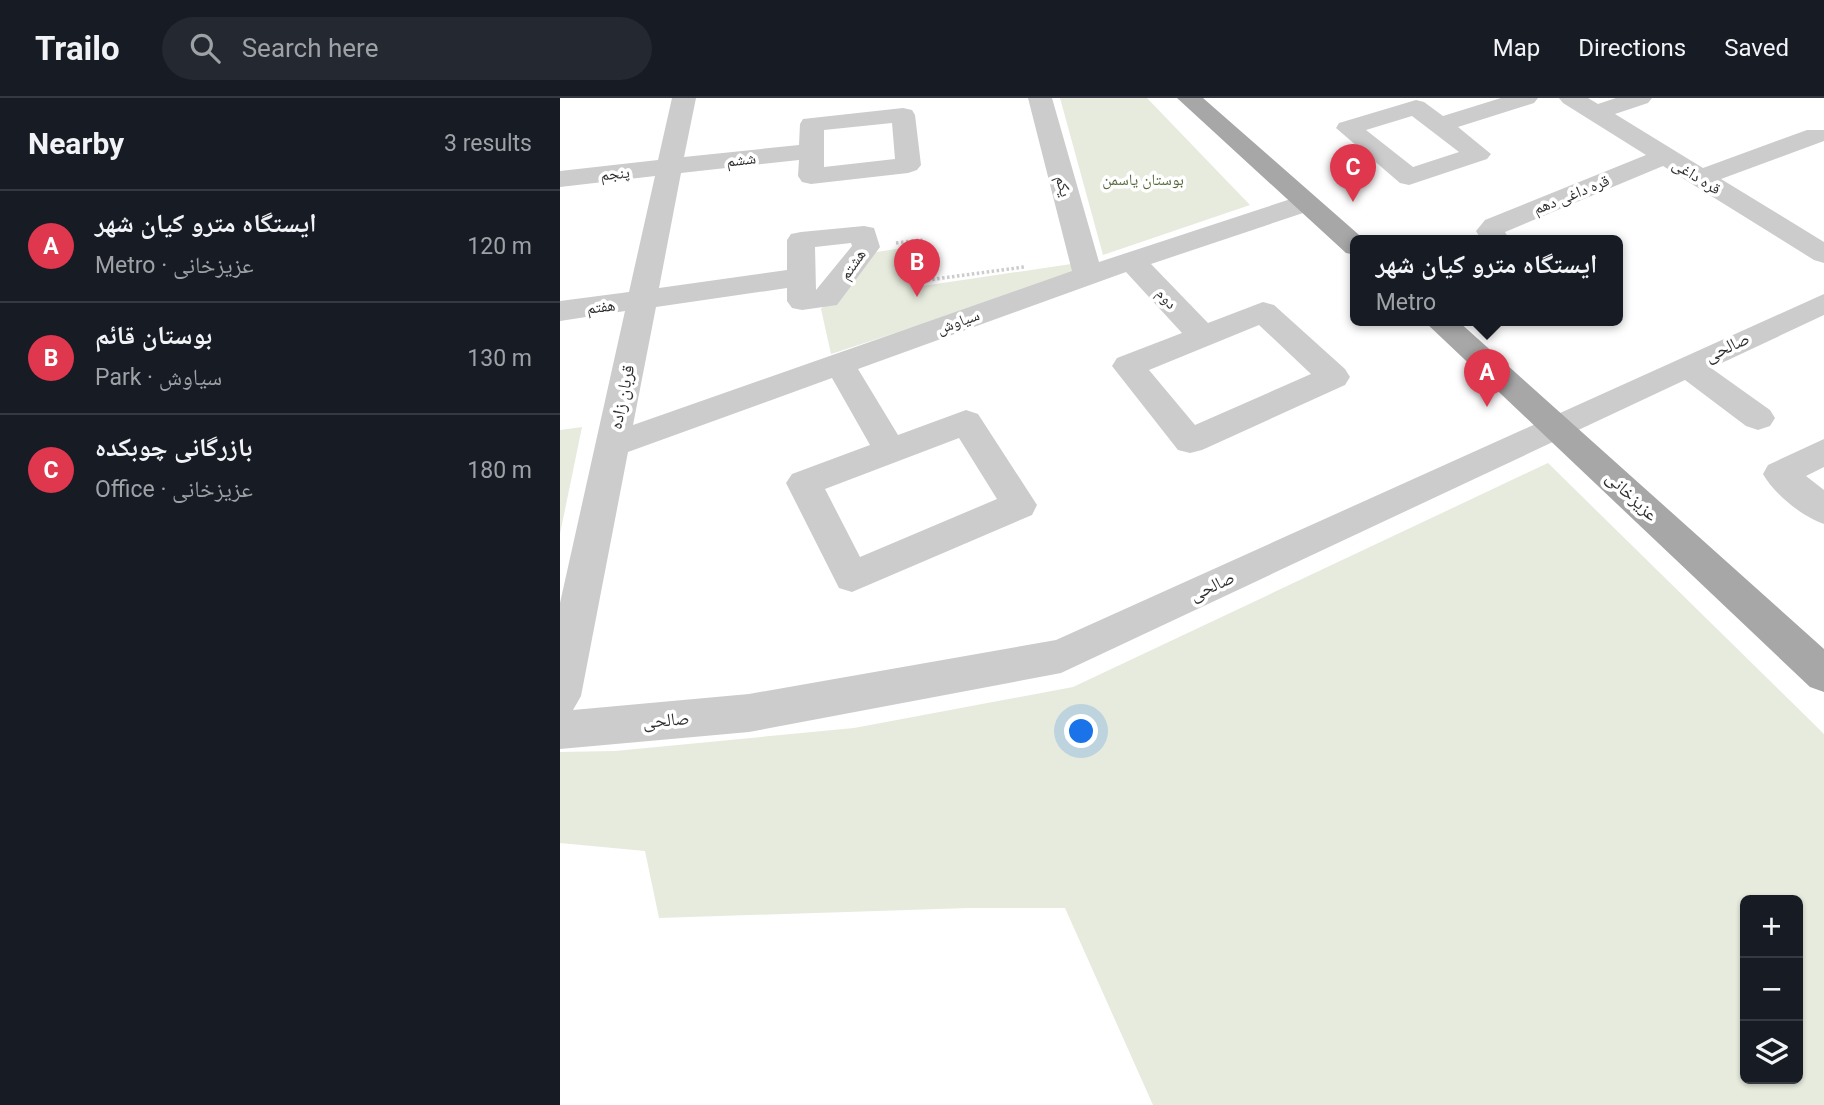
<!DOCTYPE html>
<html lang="en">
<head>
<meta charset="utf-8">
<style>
  body { margin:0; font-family:Roboto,"Noto Naskh Arabic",sans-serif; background:#242831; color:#f1f3f6 }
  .controls { position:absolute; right:21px; bottom:21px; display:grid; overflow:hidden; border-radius:10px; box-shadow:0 2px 5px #0004 }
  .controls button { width:63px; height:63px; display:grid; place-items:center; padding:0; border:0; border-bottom:2px solid #363941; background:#171b24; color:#f1f3f6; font:35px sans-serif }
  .you { position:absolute; left:522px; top:634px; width:24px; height:24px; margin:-18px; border:5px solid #fff; border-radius:50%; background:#1a73e8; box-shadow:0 0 0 10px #1a73e833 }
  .badge { display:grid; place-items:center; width:46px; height:46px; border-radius:50%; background:#df374e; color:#fff; font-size:23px; font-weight:700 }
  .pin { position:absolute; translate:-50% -58px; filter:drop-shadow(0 2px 4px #0008) }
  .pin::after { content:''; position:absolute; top:37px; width:24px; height:21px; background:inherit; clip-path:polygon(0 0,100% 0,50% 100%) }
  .popup { position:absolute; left:790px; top:137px; width:273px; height:91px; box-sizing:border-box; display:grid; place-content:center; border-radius:10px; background:#171b24; filter:drop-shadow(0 2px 5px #0005); font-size:23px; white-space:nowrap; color:#9ea1a6 }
  .popup b { font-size:26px; color:#f1f3f6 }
  .popup::after { content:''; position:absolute; left:50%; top:100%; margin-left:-14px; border:14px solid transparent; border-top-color:#171b24 }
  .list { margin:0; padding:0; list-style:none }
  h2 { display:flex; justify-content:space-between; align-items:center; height:91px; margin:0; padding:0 28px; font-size:30px }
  h2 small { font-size:23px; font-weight:400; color:#9ea1a6 }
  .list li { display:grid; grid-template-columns:46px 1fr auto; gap:21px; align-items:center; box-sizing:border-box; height:112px; padding:0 28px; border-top:2px solid #363941 }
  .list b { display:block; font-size:26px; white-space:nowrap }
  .list p { margin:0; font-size:23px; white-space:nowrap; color:#9ea1a6 }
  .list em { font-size:23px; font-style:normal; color:#9ea1a6 }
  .icon { flex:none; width:38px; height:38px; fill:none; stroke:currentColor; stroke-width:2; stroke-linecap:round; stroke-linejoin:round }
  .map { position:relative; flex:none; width:1264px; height:1007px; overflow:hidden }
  header { display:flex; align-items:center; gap:42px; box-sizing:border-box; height:98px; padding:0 35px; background:#171b24; border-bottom:2px solid #363941 }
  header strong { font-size:33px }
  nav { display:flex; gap:38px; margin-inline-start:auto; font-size:24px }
  .search { width:490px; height:63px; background:#242831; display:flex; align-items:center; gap:18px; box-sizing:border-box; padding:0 24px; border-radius:38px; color:#9ea1a6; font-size:26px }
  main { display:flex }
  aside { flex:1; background:#171b24 }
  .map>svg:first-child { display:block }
  .green { fill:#e6ebdd; fill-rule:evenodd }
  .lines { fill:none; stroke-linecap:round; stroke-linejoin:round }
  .path { stroke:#ccc; stroke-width:3.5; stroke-dasharray:2.5 2.5; stroke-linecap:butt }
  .minor { fill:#ccc; fill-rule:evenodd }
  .major { fill:#a7a7a7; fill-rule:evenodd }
  .labels { text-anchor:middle; stroke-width:7; stroke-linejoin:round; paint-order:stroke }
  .far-street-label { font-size:16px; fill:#2f2f2f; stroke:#fff }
  .far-park-label { font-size:16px; fill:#55693d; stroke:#fff }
  .street-label { font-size:18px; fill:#2f2f2f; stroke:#fff }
</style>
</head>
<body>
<header>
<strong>Trailo</strong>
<div class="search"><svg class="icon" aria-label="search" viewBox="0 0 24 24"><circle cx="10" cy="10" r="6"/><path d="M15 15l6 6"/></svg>Search here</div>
<nav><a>Map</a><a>Directions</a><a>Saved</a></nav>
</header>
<main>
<aside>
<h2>Nearby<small>3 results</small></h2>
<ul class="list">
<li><span class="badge">A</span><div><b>ایستگاه مترو کیان شهر</b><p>Metro · عزیزخانی</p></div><em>120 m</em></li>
<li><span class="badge">B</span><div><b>بوستان قائم</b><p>Park · سیاوش</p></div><em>130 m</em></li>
<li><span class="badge">C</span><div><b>بازرگانی چوبکده</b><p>Office · عزیزخانی</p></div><em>180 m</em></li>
</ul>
</aside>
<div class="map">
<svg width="1264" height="1007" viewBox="0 0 1264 1007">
  <rect width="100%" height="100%" fill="#fff"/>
  <path class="green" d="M500,0H587L690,107L543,157Z
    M356,148L362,188L518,165L521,174L271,256L261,211L310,155Z
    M22,329L0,436V332Z
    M988,365L1264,636V1007H593L505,810H409L99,820L85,753L0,745V654L55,653L294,630L513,589ZM1185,802H1238V981H1185Z"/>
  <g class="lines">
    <path class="path" d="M336,145L361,142L368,182L464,169"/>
    <path class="minor" d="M112,0H136L124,59L239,47L240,26L243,21L343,10L352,12L355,17L361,67L357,72L348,75L251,86L242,84L238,78L239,62L121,75L99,190L227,172V142L231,136L241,134L304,128L314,130L320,149L277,207L242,212L232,210L227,203V190L96,209L73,327L512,173L468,0H492L539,164L737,99L746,97L755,99L759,105L755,111L591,166L648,225L703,204L714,207L785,271L790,279L785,287L642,352L630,355L618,352L552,268L557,260L622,235L566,174L298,271L338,337L406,312L418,316L477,407L472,417L292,494L279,490L226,385L232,376L310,347L272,280L68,354L21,598L13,612L189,596L496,542L1264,196V217L1151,270L1210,312L1215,320L1210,328L1198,332L1186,328L1125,282L501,575L189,634L0,651V505L65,213L0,223V203L69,194L95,78L0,89V73L98,62ZM332,25L335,61L264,69V32ZM291,145L292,148L256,192L255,149ZM699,227L751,276L635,327L589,272ZM399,340L437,401L300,459L265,391Z
      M941,0H978L974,5L898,29L931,56L927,61L849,87L840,85L776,30L779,25L856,2L864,4L883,18ZM852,18L899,54L853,69L806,32Z
      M999,0H1028L1038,6L1056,0H1092L1088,5L1055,16L1143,70L1247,32H1264V43L1161,81L1264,144V165L1254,162L1103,68L945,134L950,143H922L916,133L925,122L1086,57L1003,5Z
      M1264,341V369L1246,378L1264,392V426C1243,419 1214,396 1203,376L1208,367Z"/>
    <path class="major" d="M617,0H643L806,143H796V157L786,155Z
      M864,223H898L1264,551V594L1250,589Z"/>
  </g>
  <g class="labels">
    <g class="far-street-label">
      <text transform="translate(181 61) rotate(-7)" y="6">ششم</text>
      <text transform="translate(55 75) rotate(-6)" y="6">پنجم</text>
      <text transform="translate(1137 78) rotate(32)" y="6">قره داغی</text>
      <text transform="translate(504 88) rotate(75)" y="6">یکم</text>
      <text transform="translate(1011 96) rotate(-22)" y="6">قره داغی دهم</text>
      <text transform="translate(292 166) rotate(-55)" y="6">هشتم</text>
      <text transform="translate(607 200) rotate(47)" y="6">دوم</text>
      <text transform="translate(41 208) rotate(-7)" y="6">هفتم</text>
      <text transform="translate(398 223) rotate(-20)" y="6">سیاوش</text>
    </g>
    <g class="far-park-label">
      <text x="583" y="87">بوستان یاسمن</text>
    </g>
    <g class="street-label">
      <text transform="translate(1167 249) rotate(-25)" y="6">صالحی</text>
      <text transform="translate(62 299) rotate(-78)" y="6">قربان زاده</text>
      <text transform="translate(1072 398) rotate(43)" y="6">عزیزخانی</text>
      <text transform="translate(652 488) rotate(-25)" y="6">صالحی</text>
      <text transform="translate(106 622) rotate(-5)" y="6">صالحی</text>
    </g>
  </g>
</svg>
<div class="controls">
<button>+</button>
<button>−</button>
<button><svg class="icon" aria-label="layers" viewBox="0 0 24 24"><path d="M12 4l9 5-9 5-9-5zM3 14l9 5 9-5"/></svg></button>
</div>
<div class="you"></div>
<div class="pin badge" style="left:927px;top:309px">A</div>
<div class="popup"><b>ایستگاه مترو کیان شهر</b>Metro</div>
<div class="pin badge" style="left:357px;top:199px">B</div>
<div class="pin badge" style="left:793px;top:104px">C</div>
</div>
</main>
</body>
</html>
